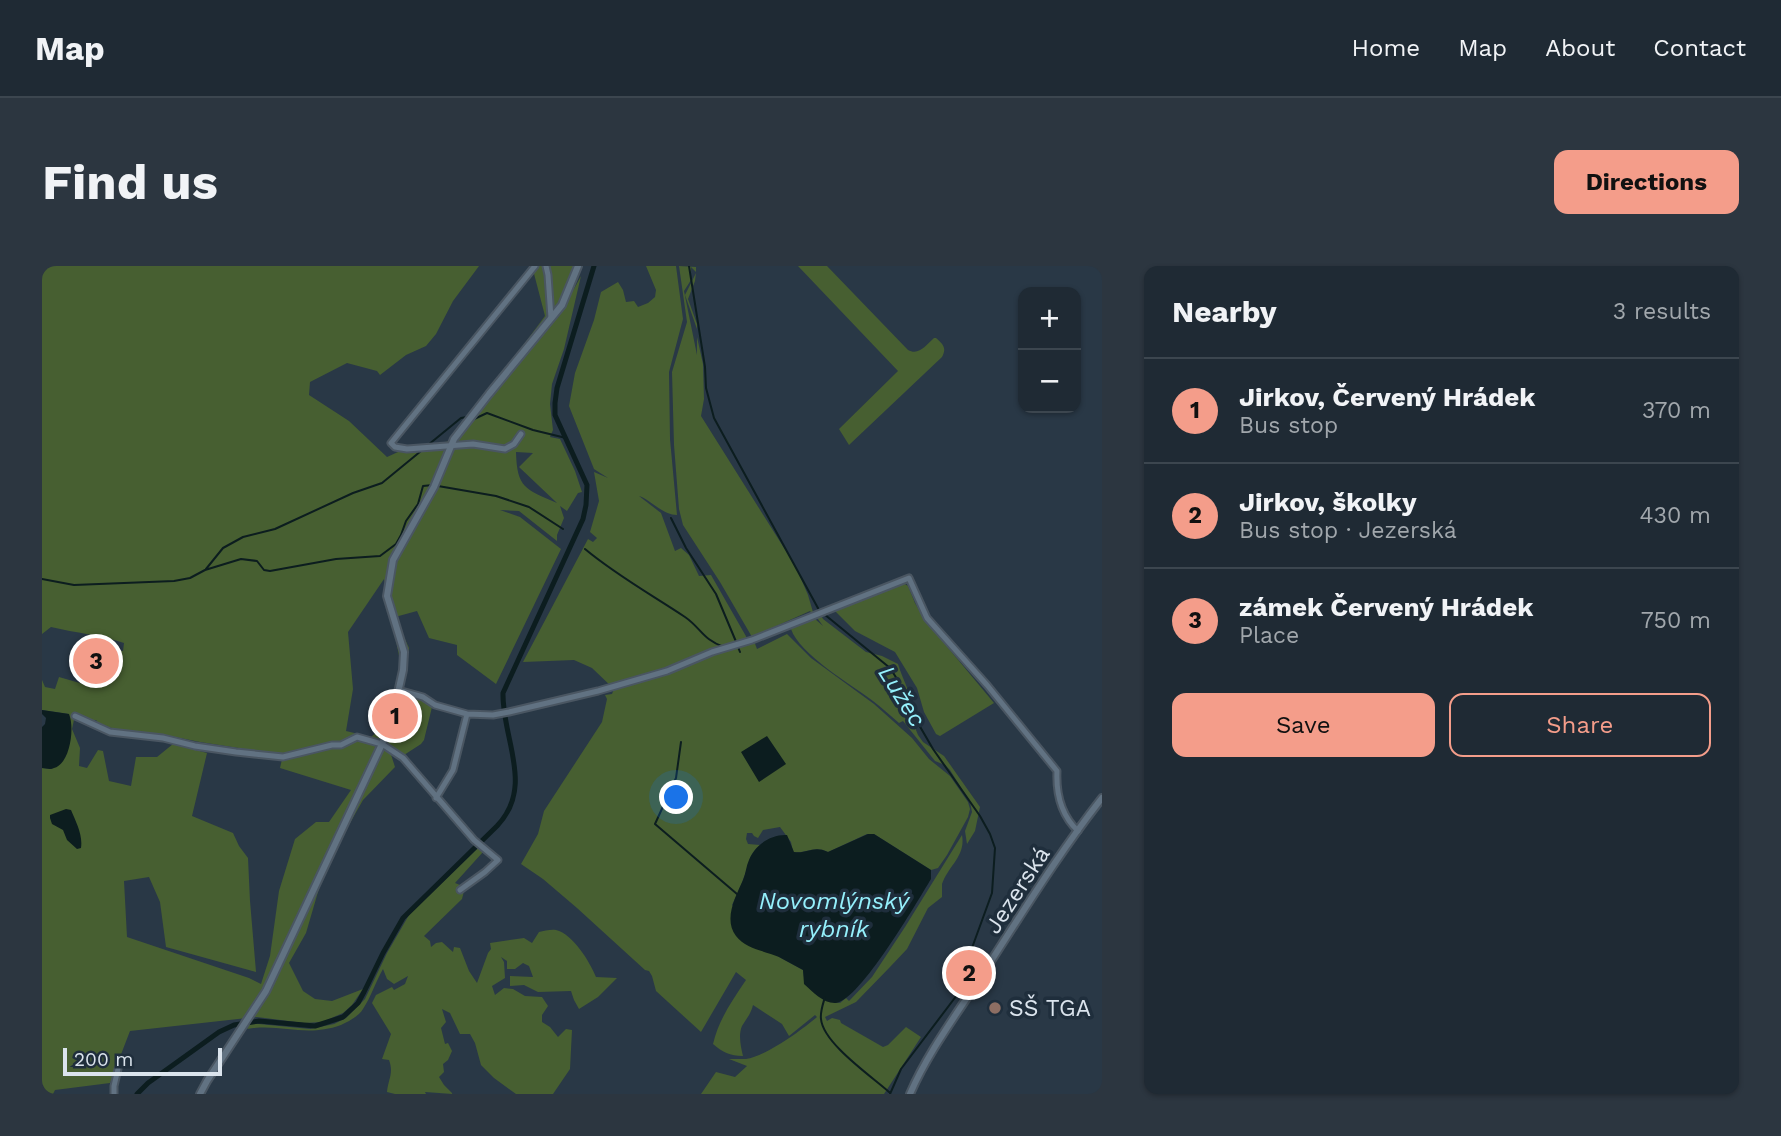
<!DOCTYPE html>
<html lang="en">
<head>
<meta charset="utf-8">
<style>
  body { margin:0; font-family:"Work Sans",sans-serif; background:#2c3640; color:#f1f3f6 }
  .controls { position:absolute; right:21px; top:21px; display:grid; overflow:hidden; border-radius:14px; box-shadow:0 2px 5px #0004 }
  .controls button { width:63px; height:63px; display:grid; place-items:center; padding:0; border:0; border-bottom:2px solid #3c464f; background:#1f2a34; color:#f1f3f6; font:35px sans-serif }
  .scale { position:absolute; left:21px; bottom:18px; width:159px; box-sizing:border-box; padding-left:7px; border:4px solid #dbe4ed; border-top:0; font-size:19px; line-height:24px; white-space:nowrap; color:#dbe4ed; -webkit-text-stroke:5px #1f2e3c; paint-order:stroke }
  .you { position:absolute; left:635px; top:532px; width:24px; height:24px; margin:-18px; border:5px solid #fff; border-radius:50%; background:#1a73e8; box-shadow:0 0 0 10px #1a73e833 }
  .badge { display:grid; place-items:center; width:46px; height:46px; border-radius:50%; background:#f49d8a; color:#111; font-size:23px; font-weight:700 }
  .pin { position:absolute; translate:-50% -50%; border:4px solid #fff; box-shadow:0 2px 7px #0006 }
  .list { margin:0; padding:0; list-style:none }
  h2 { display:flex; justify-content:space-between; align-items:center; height:91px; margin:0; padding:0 28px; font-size:30px }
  h2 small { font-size:23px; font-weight:400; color:#a1a7ac }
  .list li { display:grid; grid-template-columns:46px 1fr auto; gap:21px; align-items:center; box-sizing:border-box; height:105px; padding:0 28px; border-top:2px solid #3c464f }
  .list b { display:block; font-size:26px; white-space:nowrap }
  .list p { margin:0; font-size:23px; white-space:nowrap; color:#a1a7ac }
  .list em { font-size:23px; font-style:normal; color:#a1a7ac }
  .actions { display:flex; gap:14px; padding:21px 28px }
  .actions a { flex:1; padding:16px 0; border:2px solid #f49d8a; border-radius:14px; text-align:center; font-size:24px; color:#f49d8a }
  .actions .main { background:#f49d8a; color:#111 }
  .map { position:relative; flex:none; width:1060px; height:828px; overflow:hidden; border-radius:14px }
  header { display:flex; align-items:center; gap:42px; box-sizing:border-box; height:98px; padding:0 35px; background:#1f2a34; border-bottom:2px solid #3c464f }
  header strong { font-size:33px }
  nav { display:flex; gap:38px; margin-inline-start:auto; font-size:24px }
  .intro { display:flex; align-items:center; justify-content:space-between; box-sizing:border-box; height:168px; padding:0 42px }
  h1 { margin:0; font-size:49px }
  .button { padding:18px 32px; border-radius:14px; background:#f49d8a; color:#111; font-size:24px; font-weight:700 }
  main { display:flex; gap:42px; padding:0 42px }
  aside { flex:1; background:#1f2a34; border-radius:14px; box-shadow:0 2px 5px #0004 }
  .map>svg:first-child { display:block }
  .green { fill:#475f31; fill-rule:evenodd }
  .water { fill:#0c1d1f }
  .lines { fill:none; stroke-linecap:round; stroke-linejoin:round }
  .stream { stroke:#0c1d1f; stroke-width:2 }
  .canal { stroke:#0c1d1f; stroke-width:5 }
  .minor-casing { stroke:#4a5662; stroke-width:9 }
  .tertiary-casing { stroke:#4a5662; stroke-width:10 }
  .minor { stroke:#617282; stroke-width:5 }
  .tertiary { stroke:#617282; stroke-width:6 }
  .education-dot { fill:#8d6e63; stroke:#1f2e3c; stroke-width:2.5 }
  .labels { text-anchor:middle; stroke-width:7; stroke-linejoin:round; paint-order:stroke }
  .street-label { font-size:23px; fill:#dbe4ed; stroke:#1f2e3c }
  .poi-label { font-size:23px; fill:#dbe4ed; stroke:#1f2e3c; text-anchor:start }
  .water-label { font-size:24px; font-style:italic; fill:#95f0fc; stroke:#1f2e3c }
</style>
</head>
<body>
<header>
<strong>Map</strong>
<nav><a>Home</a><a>Map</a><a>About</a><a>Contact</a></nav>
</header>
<div class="intro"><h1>Find us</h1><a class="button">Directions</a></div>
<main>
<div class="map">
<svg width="1060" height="828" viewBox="0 0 1060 828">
  <rect width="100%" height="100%" fill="#293846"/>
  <path class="green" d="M0,0H437L411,35L394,68L384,80L364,89L338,109L335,105L305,97L268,116L267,129L307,155L345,191L367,181L410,175L503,50L490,0H533L516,52L539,10L522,83L510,118L508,138L511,164L508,171L518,173L533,205L540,226L536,227L525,245L518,240L522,252L515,269V275L477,245L458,244L478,251L519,283L454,418L415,389V379L387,372L375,345L353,351L367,382L359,431C370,430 381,432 390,441L382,474L379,478L362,489L359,488L346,479L353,501L321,534L304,564L293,568L264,667L247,697L261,725L273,733L290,735L321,723L310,739L301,747L280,756L262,757L215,751L88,765L68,817L13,824L11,828H0V502L10,503L27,448L0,444V414L3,421L13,423L17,411L55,422L65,382L81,385L82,377C58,369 34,367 9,361L0,368ZM474,186L491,187L477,201L515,237C483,223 475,222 474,186ZM342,313L359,400L345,457L329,471L304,465L311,423L306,366ZM33,449L47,455L54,454L57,458L79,465L118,468L158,476L241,489L238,502L309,524L287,556H274L253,573L237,625L228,690L219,718L207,712L85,671L82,615L107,611L118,636L124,681L214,706L208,635L206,592L197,580L191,567L150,550L165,487L131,478L115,491H94L89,520L67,515L61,485L56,484L45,502L37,500L38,482L30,463Z
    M604,0H634L641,53L627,106L628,173L635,249C621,249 609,234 597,230L619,247L633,285L639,282L647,289L657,310L669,309L705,372L712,375L715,383L745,368L769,392L832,438L870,472L887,493L908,510L926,536L928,543L926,551L905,589L896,602L889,604L832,568H825L786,586C771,579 765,588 751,586L749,576L738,561L721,564L716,572L712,570L710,567H705L704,573L706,578L718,579C705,590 708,598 702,611C699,621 694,630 690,639L737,691L761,704L763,718L783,734L798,737L804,732L807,735L830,711L863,661L920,569C924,590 906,600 900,618C900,621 900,628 900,631L886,642L865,683L848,701L814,736L783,751L785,755L790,752L798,754L799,757L841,781L846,779L864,761L879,771L842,828H659L674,806L693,811L705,800L687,793C693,793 699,793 704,793C724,790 760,764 775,751L773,749L747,770L740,758L711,739C709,748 704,753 700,760C696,769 699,782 701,790C688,790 680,786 671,778C677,753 690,735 704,714L694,706L659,766L614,725L610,710L607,705L603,704L535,642L501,613L479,598L496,568L502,545L560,456L565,433L563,429L570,428L572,423L550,402L532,394L481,396L546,273L551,276L555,272L548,266L557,235L552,206L566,212L552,203L527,140L533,107L552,54L559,26L576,16L581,24L584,36L592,35L596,41L606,37L613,31L614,24Z
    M637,0L654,1V6L649,1V14L642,25L655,89V63L643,29L654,7L653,15L646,33L655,58V71L661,98L662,133L659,150L754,301L766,329L773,353L781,360L773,349L778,347L781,353L824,386L840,390L856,398C861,415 873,435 873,452L870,454L876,469L881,476L902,490L938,541L933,565L925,578L923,565L930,546L928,536L908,504L903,499L893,495L861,455L857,457C848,449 840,442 831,435C810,419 757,388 749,363L752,359L771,349L768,345L710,371L678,316L641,259L637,243L632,179L630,106L645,56Z
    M756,0H785L866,84C877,90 884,79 892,72H894C901,78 905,82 900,91L807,179L797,163L856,105Z
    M863,318L866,320L873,337L883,354L952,437L898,470L894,468L882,446L875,422L853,386L813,365L791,343L852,319Z
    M436,582L441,586L413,617L418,619L422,625L420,633L382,670L388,675L389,681L394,677L400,676L411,686L412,681L418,682L427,705L435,717L446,687L449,683L448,677L482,672L490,677L497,666C502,665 509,663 514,664C531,668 548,696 554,711L575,712L556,731L537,743L532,734L529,725L496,726L482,719L468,720V710L491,711L487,700L481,697L473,703H465V695L459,691L462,696L463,712L450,720L453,729L462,722L471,723L483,730L500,731L506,740L500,749V756L508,761L516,771L524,763L530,764L528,803L511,828H474L452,812L439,799L433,777L428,768H418L408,747L400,743L404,756L399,762L403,778L406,777L410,785L406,794L401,798L402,806L397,811L402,819L411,828L383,826L384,828H353L345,826C346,814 352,807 347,794L340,793L349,768L330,737L334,729L350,721L352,724L363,718L366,710L352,718L345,713L341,703C334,715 329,731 321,743C316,751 307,755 299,759C263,772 239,757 205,763L208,757L268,763L292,758L304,752L323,733L345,687L367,649Z"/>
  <path class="water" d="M0,444L27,448C33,462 28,498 12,502C8,504 4,502 0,502V461L3,458L4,452L0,448Z
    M725,470L744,498L717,516L699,486Z
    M24,543L29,544C34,556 41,569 39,582L35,583L25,574L21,564L10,558L8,552V549Z
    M826,568H832L889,604V613C875,636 818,734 794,737C782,738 771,726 762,718L761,704C753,700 745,695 737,691C723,685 704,683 694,670C681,653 694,630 701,614C704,607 704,600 707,594C713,579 729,568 745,569L752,586C766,588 771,579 786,586Z"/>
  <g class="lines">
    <path class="stream" d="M647,0L663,101L664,122L672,152L777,344
      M430,154L445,147L491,164L524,172
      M386,179L419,152L425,151
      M396,220L454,230L487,241L521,263
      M629,252L644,282L674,328L695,378
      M543,283C574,309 610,329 643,351C659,362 661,374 682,381
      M164,303L181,282L201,271L233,263L311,227L340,217L379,185
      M0,313L32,319L132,315L148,312L163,304L199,293L215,295L222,304L228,305L294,293L338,290L354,278L359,269L364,255L376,238L381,220L391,219
      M782,348L848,402L857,416L873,452L891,483L938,550L948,568L953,582L950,627L919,712L915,729L859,803L848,828
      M687,382L696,381L698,386
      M639,476L634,512L613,558L695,628
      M783,731C781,738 778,746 779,753C781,777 829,810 847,826"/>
    <path class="canal" d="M95,828L106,817L177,766L192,759L217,755L273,760L301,751L316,737L322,726L341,687L361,652L455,560C493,520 460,473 461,427L541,253L544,239L545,219L513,149V137L515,122L552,0"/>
    <defs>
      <path id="minor" d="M504,0L506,9L509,52
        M479,168L472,178L463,183L431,178L365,183L353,181L349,177L493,0
        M356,424L381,431L393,439L425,448L451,449L467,446L556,425L625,405L670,386L710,374L867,312L885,352L945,419L1015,505C1014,527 1019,549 1036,565
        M33,450L68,466L121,472L153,480L194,486L241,491L290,479H299L315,471L340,478L361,492L432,574L456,594L443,606L418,624
        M394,532L411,504L425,448
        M72,828V820L76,803"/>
      <path id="tertiary" d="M158,828L165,815L224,725L340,478L354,436L361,404L362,386L345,330L351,294L392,221L412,173L447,128L520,39L536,0
        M868,828C886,786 915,748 940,709C979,649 1016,588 1060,532"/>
    </defs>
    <use href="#minor" class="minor-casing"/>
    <use href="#tertiary" class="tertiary-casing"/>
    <use href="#minor" class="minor"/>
    <use href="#tertiary" class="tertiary"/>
  </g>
  <circle class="education-dot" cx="953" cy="742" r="7"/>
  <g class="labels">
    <g class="street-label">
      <text transform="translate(975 624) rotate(-57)" y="8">Jezerská</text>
    </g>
    <g class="poi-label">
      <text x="967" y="750">SŠ TGA</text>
    </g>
    <g class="water-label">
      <text transform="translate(860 430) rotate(58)" y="8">Lužec</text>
      <text x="792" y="643">Novomlýnský<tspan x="792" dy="28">rybník</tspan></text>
    </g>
  </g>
</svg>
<div class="controls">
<button>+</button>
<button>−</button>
</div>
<div class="scale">200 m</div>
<div class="you"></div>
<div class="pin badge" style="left:353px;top:450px">1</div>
<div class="pin badge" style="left:927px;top:707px">2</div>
<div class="pin badge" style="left:54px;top:395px">3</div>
</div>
<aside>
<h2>Nearby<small>3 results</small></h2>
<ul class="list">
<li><span class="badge">1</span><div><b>Jirkov, Červený Hrádek</b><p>Bus stop</p></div><em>370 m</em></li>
<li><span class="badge">2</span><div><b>Jirkov, školky</b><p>Bus stop · Jezerská</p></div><em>430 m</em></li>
<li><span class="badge">3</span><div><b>zámek Červený Hrádek</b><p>Place</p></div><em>750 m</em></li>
</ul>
<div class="actions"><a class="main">Save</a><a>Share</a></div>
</aside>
</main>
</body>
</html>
